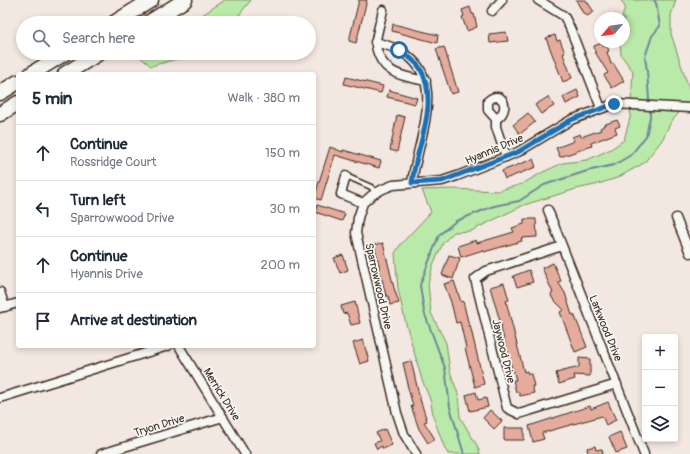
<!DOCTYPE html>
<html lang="en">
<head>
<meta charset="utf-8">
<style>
  body { margin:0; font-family:Pangolin,sans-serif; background:#f2f2f3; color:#1f2937 }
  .controls { position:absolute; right:12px; bottom:12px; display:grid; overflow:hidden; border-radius:4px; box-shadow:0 2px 6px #0003 }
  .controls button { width:36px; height:36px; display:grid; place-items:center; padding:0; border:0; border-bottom:1px solid #e0e1e3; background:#fff; color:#1f2937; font:20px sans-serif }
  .compass { position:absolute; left:594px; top:12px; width:36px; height:36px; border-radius:50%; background:#fff; box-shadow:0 2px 6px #0003; rotate:241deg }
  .stop { position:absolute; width:12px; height:12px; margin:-9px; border:3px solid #1f6fb2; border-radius:50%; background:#fff }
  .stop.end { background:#1f6fb2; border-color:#fff; box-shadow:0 1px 4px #0008 }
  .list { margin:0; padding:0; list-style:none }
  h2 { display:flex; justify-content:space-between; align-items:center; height:52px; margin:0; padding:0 16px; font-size:17px }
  h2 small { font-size:13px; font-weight:400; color:#747a83 }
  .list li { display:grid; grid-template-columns:26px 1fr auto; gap:12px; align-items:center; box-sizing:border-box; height:56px; padding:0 16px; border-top:1px solid #e0e1e3 }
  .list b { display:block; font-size:15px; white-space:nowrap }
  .list p { margin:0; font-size:13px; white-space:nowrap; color:#747a83 }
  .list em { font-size:13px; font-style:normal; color:#747a83 }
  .icon { flex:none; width:22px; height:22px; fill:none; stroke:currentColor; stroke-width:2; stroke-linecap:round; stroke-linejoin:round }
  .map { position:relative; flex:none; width:690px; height:454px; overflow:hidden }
  .search { position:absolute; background:#fff; box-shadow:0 2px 6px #0003; left:16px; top:16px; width:300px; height:44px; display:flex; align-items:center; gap:10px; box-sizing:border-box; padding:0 14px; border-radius:22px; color:#747a83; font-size:15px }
  .panel { position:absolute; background:#fff; box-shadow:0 2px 6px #0003; left:16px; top:72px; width:300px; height:276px; border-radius:4px }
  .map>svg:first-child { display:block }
  .green { fill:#baeaa9; stroke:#7a8a64 }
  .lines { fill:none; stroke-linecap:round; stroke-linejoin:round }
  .stream { stroke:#6d879a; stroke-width:2 }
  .building { fill:#e5ac9e; stroke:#3b2a1e }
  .service-casing { stroke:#3b2a1e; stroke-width:7 }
  .minor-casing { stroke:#3b2a1e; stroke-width:11 }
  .motorway-casing { stroke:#3b2a1e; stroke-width:17 }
  .service { stroke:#f6f6f2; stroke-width:4 }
  .minor { stroke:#f6f6f2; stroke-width:8 }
  .motorway { stroke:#f6f6f2; stroke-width:14 }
  .route { stroke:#1f6fb2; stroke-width:5 }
  .labels { text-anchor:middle; stroke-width:3.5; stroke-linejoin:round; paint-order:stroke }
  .street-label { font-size:11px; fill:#3b2a1e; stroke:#f6f6f2 }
</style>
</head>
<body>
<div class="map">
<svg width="690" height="454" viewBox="0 0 690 454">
  <rect width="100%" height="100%" fill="#f3e7e1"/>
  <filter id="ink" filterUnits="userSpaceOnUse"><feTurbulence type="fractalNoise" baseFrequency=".025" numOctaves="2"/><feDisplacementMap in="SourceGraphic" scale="8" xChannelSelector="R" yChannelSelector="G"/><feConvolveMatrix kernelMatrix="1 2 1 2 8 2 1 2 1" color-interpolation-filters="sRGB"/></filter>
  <g filter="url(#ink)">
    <path class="green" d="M225,0H251L239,15L237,23H190Z
      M621,0H676L671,15V34L690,92V100L671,122L662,140L644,163L617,178L595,185L576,189L524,205L471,231L454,232L443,243L433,265L428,284L431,313L446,343L450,371L458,394L460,417L478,447L480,454H448L445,449L434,419L430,399L422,380L405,320L398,289L395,253L401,244L431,212L422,190L453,189L497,191L522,184L543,172L563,163L587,160L611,149L624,140L630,118L633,71L621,55L620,42H624V18H622L625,7Z
      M146,53H209L173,60L151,66L140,57Z"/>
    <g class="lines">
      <path class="stream" d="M649,100L647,71L645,57L652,36L660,26L656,3L654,0
        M464,454L450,407L445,368L424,312L420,285L439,235L456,221L494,206L519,201L544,185L587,171L614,165L631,155L646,136L650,117V111"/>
    </g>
    <path class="building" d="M359,0H367L356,43L349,41Z
      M576,0H586L594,12L587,16L584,13H583Z
      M470,7L472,14H474L477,27L467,31L462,17L464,16L462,10Z
      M393,24L438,35L437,43L392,31Z
      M506,32L508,41L490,43L489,34Z
      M555,35L557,41L560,40L565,53L563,54L572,78L563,82L546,38Z
      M602,43L604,47L607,46L609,51L607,52L611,64L613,63L624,81L612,88L604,75L608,73L595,52L594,46Z
      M444,47L458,92L451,94L436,49Z
      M346,77L383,86L381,93L344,84Z
      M389,90L417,98L415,104L387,97Z
      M577,90L580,97L566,104L563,97Z
      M548,97L554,106L541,114L535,105Z
      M528,113L535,122L520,134L513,125Z
      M397,115L405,117L397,152L390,150Z
      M617,120L620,126L615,128L617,133L591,143L592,146L560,157L556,148L574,141L572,137L580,134L581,137L601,130L600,128L604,126L603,125Z
      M330,147L343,152V150L381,161L379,168L335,155L321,200L314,198Z
      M533,159L536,167L505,179L502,171Z
      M317,205L345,214L342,221L315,212Z
      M524,219H536L537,237L521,238L522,241L484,252L483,250L461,257L458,246L476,240L477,243L514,232L512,228L524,224Z
      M383,243L394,288L399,303L390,305L388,296H386L382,279H381L378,269L380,268L374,245Z
      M343,255L348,270L340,273L334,258Z
      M449,255L460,258L453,279L442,275Z
      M553,263L561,281L558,282L565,293L572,315L574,314L587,347L575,352L560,312L564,310L552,298L551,294L553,293L542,268Z
      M529,270L533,282L517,287L513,276Z
      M454,281L461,302L463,301L469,326L470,325L484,384L475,387L465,348H466L460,322L456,323L451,302L444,284Z
      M504,283L509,300L506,301L524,372L527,371L528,374H531L534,386H532L534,393L520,396L519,392H516L513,380H516L513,369H512L501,328H502L490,287Z
      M355,302L360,323L351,325L347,313L343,314L341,306Z
      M363,340L369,361L360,364L353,343Z
      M579,358L590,359V376L574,375L575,379L559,384L556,373L579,367Z
      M411,361L420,399L427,421L424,422L435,439L428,443L419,429L411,406H413L407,384H408L403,363Z
      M476,392L478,400L486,398L488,407L470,411L466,395Z
      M608,402L616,420L606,425L602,416L542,433L544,439L533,442L529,426L590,406L591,409Z
      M490,410L502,421L494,429L483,418Z
      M504,428H524V440H504Z
      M385,429L392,445L383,449L382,446L377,449L374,443L380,441L376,433Z
      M620,432L627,449L616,453L609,437Z
      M595,446L596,450L602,449L603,454H588L587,448Z"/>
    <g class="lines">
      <defs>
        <path id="service" d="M346,176L371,187L376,193"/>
        <path id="minor" d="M538,0L564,16L570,28L601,108
          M383,10C381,20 377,31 376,41C375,46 377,51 379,56C387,75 407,77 426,81
          M492,11L502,0
          M375,42C383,44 391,46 398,50C444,72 424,124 416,162C414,169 413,176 412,183
          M496,119L488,110V101C502,88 512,110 496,119V127L506,157
          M346,176L341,194L363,203
          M548,210L644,454
          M676,218L690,253
          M562,246L486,271L475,279L507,408L519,414L617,384
          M0,292L5,307
          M0,308L18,303
          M179,346L245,454
          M0,398L168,346
          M101,454L223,417
          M416,454L404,434L397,413L356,233L358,218L363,203L372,195L383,189L393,185L442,181L457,176L518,152L571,120L614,104L690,108"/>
        <path id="motorway" d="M114,23L151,0
          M148,23L185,0
          M31,74L65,53
          M65,74L99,53
          M0,93L18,82
          M0,114L18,103"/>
      </defs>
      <use href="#service" class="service-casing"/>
      <use href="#minor" class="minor-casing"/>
      <use href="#motorway" class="motorway-casing"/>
      <use href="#service" class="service"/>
      <use href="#minor" class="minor"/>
      <use href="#motorway" class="motorway"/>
    </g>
  </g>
  <g class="lines" filter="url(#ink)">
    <path class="route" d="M399,50C406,55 415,60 420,68C437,97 423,132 416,162C414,169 413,176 412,183L442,181L518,152L571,120L614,104"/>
  </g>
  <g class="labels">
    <g class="street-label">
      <text transform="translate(494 149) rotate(-23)" y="4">Hyannis Drive</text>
      <text transform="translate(379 286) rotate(77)" y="4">Sparrowwood Drive</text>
      <text transform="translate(606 328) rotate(68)" y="4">Larkwood Drive</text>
      <text transform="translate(504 351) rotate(76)" y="4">Jaywood Drive</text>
      <text transform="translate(222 394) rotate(58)" y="4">Merrick Drive</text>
      <text transform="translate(159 425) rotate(-17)" y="4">Tryon Drive</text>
    </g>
  </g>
</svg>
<div class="controls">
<button>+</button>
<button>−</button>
<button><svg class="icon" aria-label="layers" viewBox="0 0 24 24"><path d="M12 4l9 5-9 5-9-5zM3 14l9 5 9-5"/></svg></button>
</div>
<svg class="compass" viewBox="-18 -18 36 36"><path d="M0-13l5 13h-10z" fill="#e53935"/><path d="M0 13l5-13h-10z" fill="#747a83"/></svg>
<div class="stop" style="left:399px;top:50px"></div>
<div class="stop end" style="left:614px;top:104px"></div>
<div class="search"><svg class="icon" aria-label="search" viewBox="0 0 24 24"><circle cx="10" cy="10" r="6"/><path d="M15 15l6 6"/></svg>Search here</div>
<section class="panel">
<h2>5 min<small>Walk · 380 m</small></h2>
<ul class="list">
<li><svg class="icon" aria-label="ahead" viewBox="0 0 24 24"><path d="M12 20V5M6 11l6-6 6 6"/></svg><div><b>Continue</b><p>Rossridge Court</p></div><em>150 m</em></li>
<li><svg class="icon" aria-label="left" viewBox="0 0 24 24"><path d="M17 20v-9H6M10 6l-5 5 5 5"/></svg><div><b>Turn left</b><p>Sparrowwood Drive</p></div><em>30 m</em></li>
<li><svg class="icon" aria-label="ahead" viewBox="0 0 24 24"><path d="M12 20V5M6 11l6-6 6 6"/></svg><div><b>Continue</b><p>Hyannis Drive</p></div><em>200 m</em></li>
<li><svg class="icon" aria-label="arrive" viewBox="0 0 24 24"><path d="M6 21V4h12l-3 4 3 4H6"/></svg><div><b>Arrive at destination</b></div></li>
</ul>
</section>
</div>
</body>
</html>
